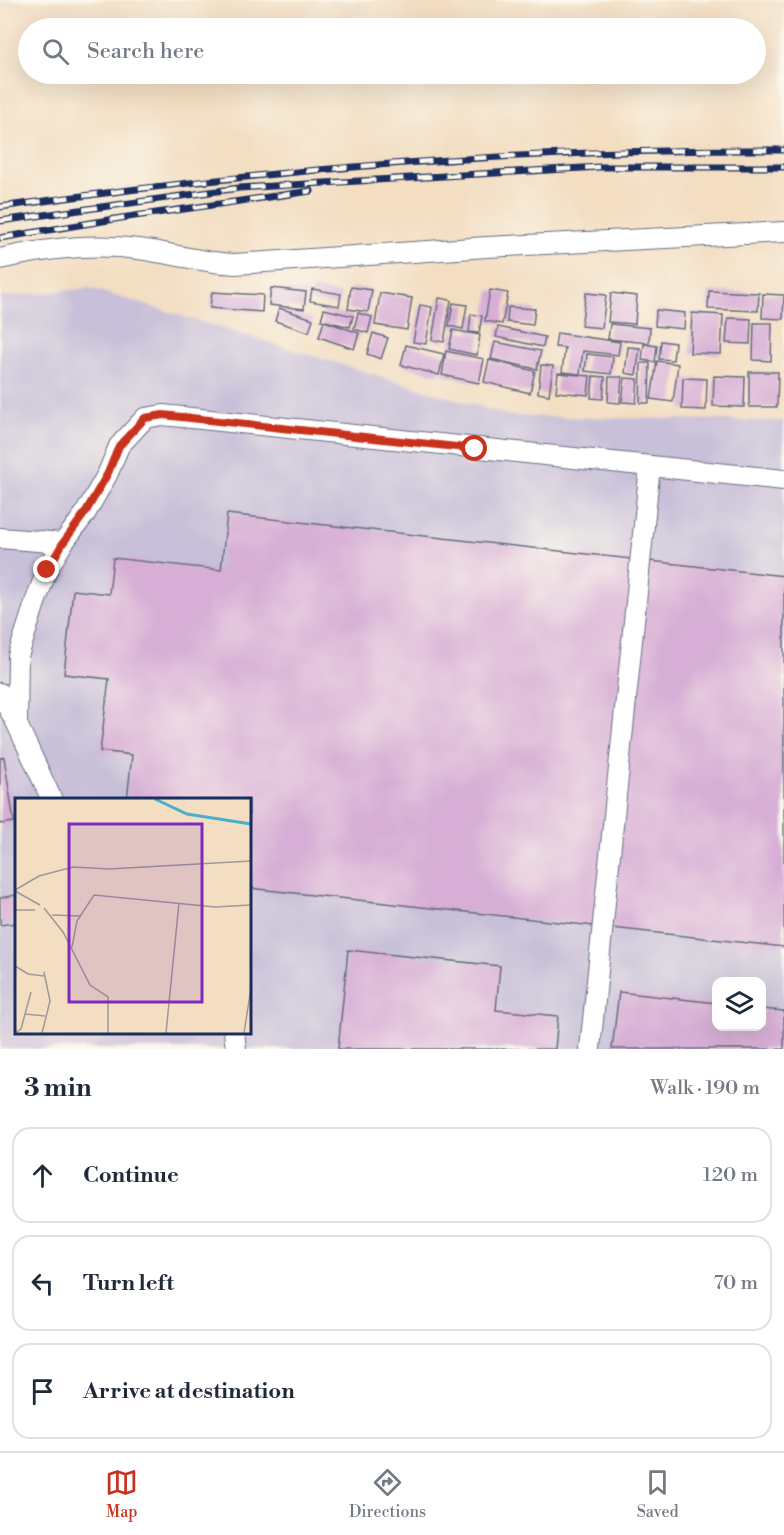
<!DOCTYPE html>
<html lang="en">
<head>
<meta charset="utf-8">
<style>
  body { margin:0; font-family:"Libre Bodoni",serif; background:#f2f2f3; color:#1f2937 }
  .controls { position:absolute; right:18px; bottom:18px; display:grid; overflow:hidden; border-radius:12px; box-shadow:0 6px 24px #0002 }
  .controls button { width:54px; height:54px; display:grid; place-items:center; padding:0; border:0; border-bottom:2px solid #e0e1e3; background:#fff; color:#1f2937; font:30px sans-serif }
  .stop { position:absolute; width:18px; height:18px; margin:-14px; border:4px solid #c8321e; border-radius:50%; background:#fff }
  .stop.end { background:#c8321e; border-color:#fff; box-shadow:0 2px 6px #0008 }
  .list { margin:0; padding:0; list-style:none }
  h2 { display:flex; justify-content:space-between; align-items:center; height:78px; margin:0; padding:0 24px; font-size:26px }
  h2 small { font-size:20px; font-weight:400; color:#747a83 }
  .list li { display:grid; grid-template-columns:39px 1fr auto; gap:18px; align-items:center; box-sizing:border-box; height:96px; margin:0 12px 12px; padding:0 12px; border:2px solid #e0e1e3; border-radius:18px }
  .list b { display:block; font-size:22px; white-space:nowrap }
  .list em { font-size:20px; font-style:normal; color:#747a83 }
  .icon { flex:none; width:33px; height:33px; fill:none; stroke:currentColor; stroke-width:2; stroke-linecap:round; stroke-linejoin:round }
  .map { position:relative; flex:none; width:784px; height:1049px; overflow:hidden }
  .search { position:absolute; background:#fff; box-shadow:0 6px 24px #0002; left:18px; right:18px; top:18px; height:66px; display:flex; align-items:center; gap:15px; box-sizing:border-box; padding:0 21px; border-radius:33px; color:#747a83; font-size:22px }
  .sheet { height:402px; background:#fff }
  nav { display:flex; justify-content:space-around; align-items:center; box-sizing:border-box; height:84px; border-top:2px solid #e0e1e3; background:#fff; font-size:16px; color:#747a83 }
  nav a { display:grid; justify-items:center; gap:3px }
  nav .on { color:#c8321e }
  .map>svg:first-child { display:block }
  .industrial { fill:#c8bfd8; fill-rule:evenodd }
  .building { fill:#d7aed5 }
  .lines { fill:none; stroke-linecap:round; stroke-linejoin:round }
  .minor-casing { stroke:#676c81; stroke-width:22 }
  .minor { stroke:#fff; stroke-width:20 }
  .rail-casing { stroke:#1b2f5e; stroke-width:7 }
  .rail { stroke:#fbf7ec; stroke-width:4.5; stroke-dasharray:14; stroke-linecap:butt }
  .route { stroke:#c8321e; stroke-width:8 }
  .inset-river { fill:none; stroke:#4baecb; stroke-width:3 }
  .inset-road { fill:none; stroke:#9d989a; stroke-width:1.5 }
  .view { fill:#7b2cbf; fill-opacity:0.15; stroke:#7b2cbf; stroke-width:3 }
  .inset-edge { fill:none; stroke:#1b2f5e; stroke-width:3 }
</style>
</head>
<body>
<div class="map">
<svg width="784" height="1049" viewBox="0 0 784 1049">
  <rect width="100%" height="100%" fill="#fbf7ec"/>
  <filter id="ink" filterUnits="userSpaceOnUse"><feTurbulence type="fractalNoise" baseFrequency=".0167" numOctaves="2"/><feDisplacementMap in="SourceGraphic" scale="12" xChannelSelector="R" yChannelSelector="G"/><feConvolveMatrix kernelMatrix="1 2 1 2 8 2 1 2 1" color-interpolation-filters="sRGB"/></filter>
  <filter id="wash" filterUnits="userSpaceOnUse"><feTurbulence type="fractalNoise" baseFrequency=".008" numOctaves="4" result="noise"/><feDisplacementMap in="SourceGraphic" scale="24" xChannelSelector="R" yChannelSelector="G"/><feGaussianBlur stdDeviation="1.35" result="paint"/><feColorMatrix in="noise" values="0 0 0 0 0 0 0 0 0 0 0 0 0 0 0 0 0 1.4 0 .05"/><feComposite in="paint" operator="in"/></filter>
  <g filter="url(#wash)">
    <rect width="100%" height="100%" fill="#f3dec2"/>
    <path class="industrial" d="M90,288L511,416L784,421V1049H0V297ZM16,800H249V1032H16ZM716,982H762V1026H716Z"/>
    <g id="blocks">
      <path class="building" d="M351,287L372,290L368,312L348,309Z
        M271,288L306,292L304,309L269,305Z
        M312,289L341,294L339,306L310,301Z
        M490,290L508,293L502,324L485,321Z
        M709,291L759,293L758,311L708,309Z
        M212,292L263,295L262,312L210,308Z
        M380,293L412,298L407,330L375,325Z
        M586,293L606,295L602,328L581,326Z
        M611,293L637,296L635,324L608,322Z
        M763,294L784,295L783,319L762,318Z
        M439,298L451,300L444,342L432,340Z
        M453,303L467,305L463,329L449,326Z
        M420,305L432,307L426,344L413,342Z
        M508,307L535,309L533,325L507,322Z
        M279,308L313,319L309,332L275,321Z
        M324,309L353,316L350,327L321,320Z
        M656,310L685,313L684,329L655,326Z
        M358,313L372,317L368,333L354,329Z
        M692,313L723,315L721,354L690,353Z
        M471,314L482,316L479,333L469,332Z
        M728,318L751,319L750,344L726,343Z
        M324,321L359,333L354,349L319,337Z
        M754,323H772L771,361L753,360Z
        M610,324L650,328L649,343L608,339Z
        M498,327L545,337L543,347L496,337Z
        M453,330L480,335L477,355L449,349Z
        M373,333L388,338L381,359L367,354Z
        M557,333L620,342L618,355L583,351L580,374L562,372L565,348L555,347Z
        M661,341L675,343L673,360L659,359Z
        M495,342L541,351L537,369L491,359Z
        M644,344L657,346L655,362L642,360Z
        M406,345L444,354L439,375L401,365Z
        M628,347L640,348L636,375L625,373Z
        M446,351L484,359L479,383L442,375Z
        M587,354L613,357L611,374L585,371Z
        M489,360L535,371L530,393L484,382Z
        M657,361L678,364L673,402L651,399Z
        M641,363H650L649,403H640Z
        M541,365L553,366L549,395L538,393Z
        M749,372H778L777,407H749Z
        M558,373L590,376L588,395L556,392Z
        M593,376L605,377L603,399L591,398Z
        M714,376L745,377L744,407L713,406Z
        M609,377H622L620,403L608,402Z
        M625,378L638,379L636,403L622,402Z
        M683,378L707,379L706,410L682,409Z
        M227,514L784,576V947L249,888V800H127L132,755L100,751L109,679L64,674L73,590L109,594L113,558L221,570Z
        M4,757L14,822L0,824V758Z
        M16,895V923L0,925V898Z
        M348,950L500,966L496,1010L558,1016L555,1049H338Z
        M619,992L716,1003V1026H762V1009L784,1011V1049H612Z"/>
    </g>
  </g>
  <g filter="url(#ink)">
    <use href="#blocks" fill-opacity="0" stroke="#676c81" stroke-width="1.5"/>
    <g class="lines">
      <defs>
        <path id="minor" d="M0,259C44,249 93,243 138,249C171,253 202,263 235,264L487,247L784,232
          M0,538L63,543
          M0,693L17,724L52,800
          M17,724L18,656L36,600L47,570L63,543L85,514L108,473L119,446L145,418L163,415L784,480
          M234,1032L236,1049
          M590,1049L650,466"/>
      </defs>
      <use href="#minor" class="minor-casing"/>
      <use href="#minor" class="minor"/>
      <defs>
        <path id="rail" d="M0,207C260,170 522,148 784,150
          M0,221L239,188L600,167H784
          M0,238L121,218L311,191"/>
      </defs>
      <use href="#rail" class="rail-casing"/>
      <use href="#rail" class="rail"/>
    </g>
  </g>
  <g class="lines" filter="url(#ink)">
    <path class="route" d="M47,570L63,543L85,513L108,473L119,446L145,418L163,415L475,449"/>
  </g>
  <g transform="translate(15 798)">
    <rect width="236" height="236" fill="#f3dec2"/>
    <path class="inset-river" d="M140,1L172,16L236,26"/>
    <path class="inset-road" d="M0,92L24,78L58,69L94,71L236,63M0,93L25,107M29,110L48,134L75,187L93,199V235M0,112H20M37,117L65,118M57,149L62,123L79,97L200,109L236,107M0,168L13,176L29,178M10,216L16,194M0,235L6,231L10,216L30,218M27,235L35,203L29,174M151,235L164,105M229,235L236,190"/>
    <path class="view" d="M54,26H187V204H54Z"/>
    <rect width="236" height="236" class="inset-edge"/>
  </g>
</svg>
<div class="controls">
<button><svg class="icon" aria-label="layers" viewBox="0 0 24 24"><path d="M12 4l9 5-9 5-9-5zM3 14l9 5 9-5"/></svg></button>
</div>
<div class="stop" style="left:475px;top:449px"></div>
<div class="stop end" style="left:47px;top:570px"></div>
<div class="search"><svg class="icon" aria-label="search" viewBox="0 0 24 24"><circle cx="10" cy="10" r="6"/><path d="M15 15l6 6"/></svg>Search here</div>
</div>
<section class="sheet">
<h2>3 min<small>Walk · 190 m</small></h2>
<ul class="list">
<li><svg class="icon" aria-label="ahead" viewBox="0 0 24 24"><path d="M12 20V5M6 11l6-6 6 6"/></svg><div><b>Continue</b></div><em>120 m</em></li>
<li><svg class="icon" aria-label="left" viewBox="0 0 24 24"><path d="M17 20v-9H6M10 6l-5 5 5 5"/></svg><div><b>Turn left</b></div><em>70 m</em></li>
<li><svg class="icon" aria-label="arrive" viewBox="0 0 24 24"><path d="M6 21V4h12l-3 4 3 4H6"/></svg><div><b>Arrive at destination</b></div></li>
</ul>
</section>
<nav>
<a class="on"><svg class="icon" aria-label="map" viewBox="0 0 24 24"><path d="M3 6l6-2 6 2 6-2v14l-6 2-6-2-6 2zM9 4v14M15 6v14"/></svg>Map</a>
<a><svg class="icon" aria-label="directions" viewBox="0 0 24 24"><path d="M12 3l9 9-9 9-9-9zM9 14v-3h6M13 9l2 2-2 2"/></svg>Directions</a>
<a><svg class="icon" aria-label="saved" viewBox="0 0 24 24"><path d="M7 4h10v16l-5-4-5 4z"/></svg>Saved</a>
</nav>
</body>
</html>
